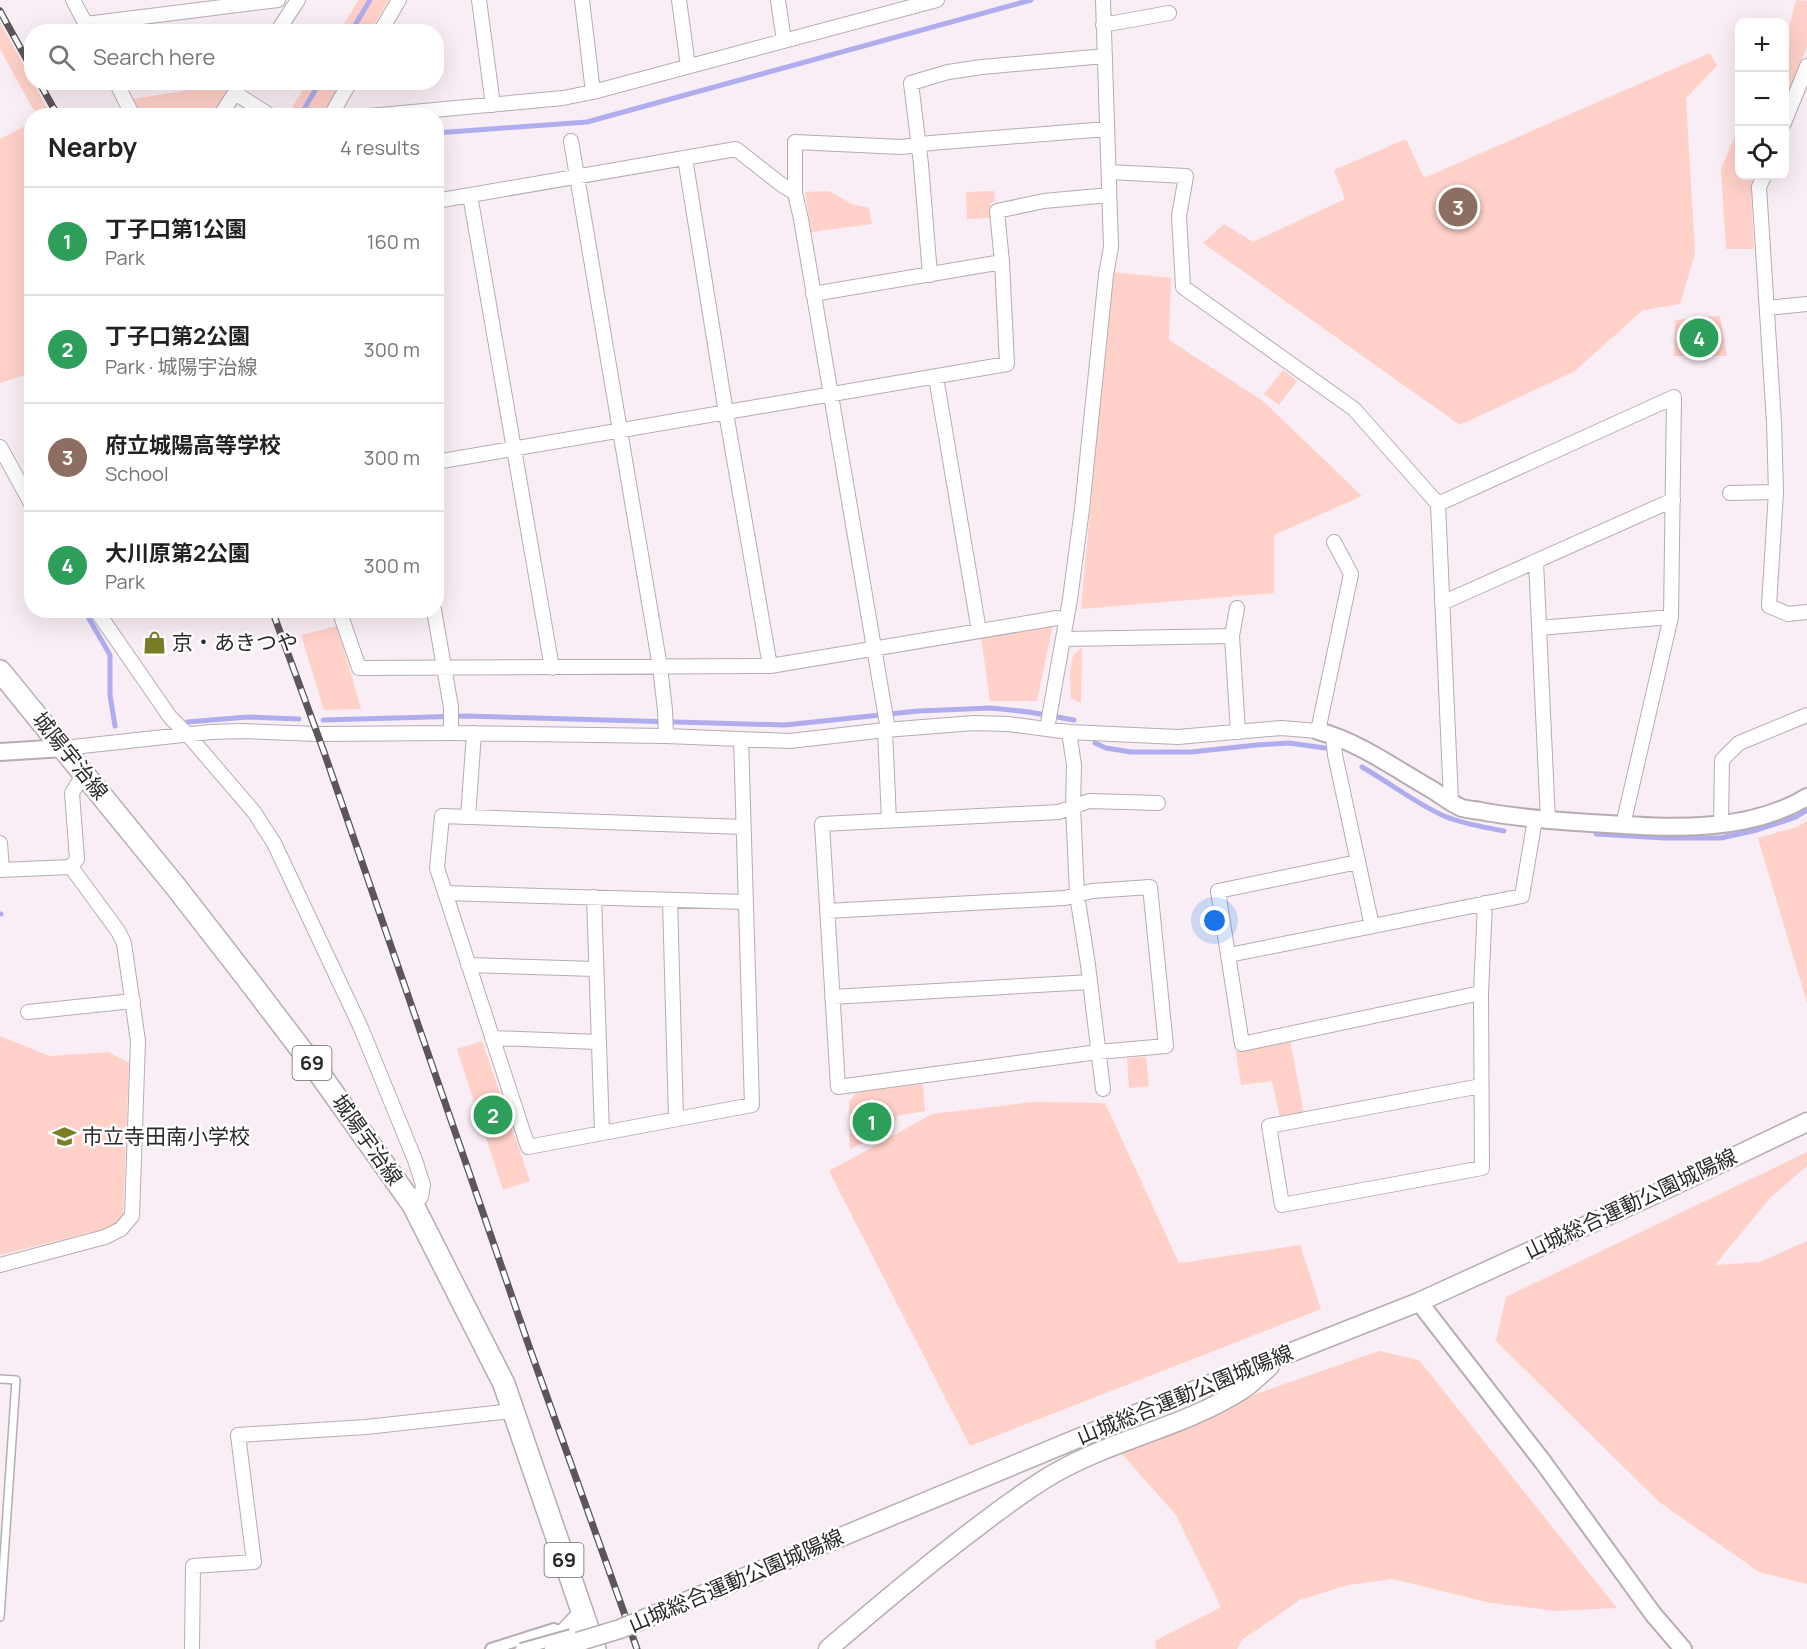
<!DOCTYPE html>
<html lang="en">
<head>
<meta charset="utf-8">
<style>
  body { margin:0; font-family:Manrope,"Noto Sans JP",sans-serif; background:#f6f6f6; color:#222 }
  .controls { position:absolute; right:18px; top:18px; display:grid; overflow:hidden; border-radius:12px; box-shadow:0 6px 24px #0002 }
  .controls button { width:54px; height:54px; display:grid; place-items:center; padding:0; border:0; border-bottom:2px solid #e0e0e0; background:#fff; color:#222; font:30px sans-serif }
  .you { position:absolute; left:1215px; top:921px; width:21px; height:21px; margin:-15px; border:4px solid #fff; border-radius:50%; background:#1a73e8; box-shadow:0 0 0 9px #1a73e833 }
  .badge { display:grid; place-items:center; width:39px; height:39px; border-radius:50%; background:#797d26; color:#fff; font-size:20px; font-weight:700 }
  .pin { position:absolute; translate:-50% -50%; border:3px solid #fff; box-shadow:0 2px 6px #0006 }
  .list { margin:0; padding:0; list-style:none }
  h2 { display:flex; justify-content:space-between; align-items:center; height:78px; margin:0; padding:0 24px; font-size:26px }
  h2 small { font-size:20px; font-weight:400; color:#767676 }
  .list li { display:grid; grid-template-columns:39px 1fr auto; gap:18px; align-items:center; box-sizing:border-box; height:108px; padding:0 24px; border-top:2px solid #e0e0e0 }
  .list b { display:block; font-size:22px; white-space:nowrap }
  .list p { margin:0; font-size:20px; white-space:nowrap; color:#767676 }
  .list em { font-size:20px; font-style:normal; color:#767676 }
  .icon { flex:none; width:33px; height:33px; fill:none; stroke:currentColor; stroke-width:2; stroke-linecap:round; stroke-linejoin:round }
  .map { position:relative; flex:none; width:1807px; height:1649px; overflow:hidden }
  .search { position:absolute; background:#fff; box-shadow:0 6px 24px #0002; left:24px; top:24px; width:420px; height:66px; display:flex; align-items:center; gap:15px; box-sizing:border-box; padding:0 21px; border-radius:24px; color:#767676; font-size:22px }
  .panel { position:absolute; background:#fff; box-shadow:0 6px 24px #0002; left:24px; top:108px; width:420px; height:510px; border-radius:24px }
  .map>svg:first-child { display:block }
  .green { fill:#ffd1c8 }
  .lines { fill:none; stroke-linecap:round; stroke-linejoin:round }
  .stream { stroke:#afaded; stroke-width:5 }
  .service-casing { stroke:#b6acb2; stroke-width:10 }
  .pedestrian-casing { stroke:#b6acb2; stroke-width:14 }
  .minor-casing { stroke:#b6acb2; stroke-width:16 }
  .tertiary-casing { stroke:#b6acb2; stroke-width:20 }
  .secondary-casing { stroke:#b6acb2; stroke-width:21 }
  .primary-casing { stroke:#b6acb2; stroke-width:24 }
  .trunk-casing { stroke:#b6acb2; stroke-width:24 }
  .service { stroke:#fff; stroke-width:7 }
  .pedestrian { stroke:#fff; stroke-width:10 }
  .minor { stroke:#fff; stroke-width:14 }
  .tertiary { stroke:#fff; stroke-width:16 }
  .secondary { stroke:#fff; stroke-width:18 }
  .primary { stroke:#fff; stroke-width:21 }
  .trunk { stroke:#fff; stroke-width:21 }
  .rail-casing { stroke:#5b5659; stroke-width:7 }
  .rail { stroke:#fff; stroke-width:4.5; stroke-dasharray:14; stroke-linecap:butt }
  .pedestrian-bridge-casing { stroke:#b6acb2; stroke-width:14; stroke-linecap:butt }
  .secondary-bridge-casing { stroke:#b6acb2; stroke-width:21; stroke-linecap:butt }
  .pedestrian-bridge { stroke:#fff; stroke-width:10 }
  .secondary-bridge { stroke:#fff; stroke-width:18 }
  .labels { text-anchor:middle; stroke-width:5; stroke-linejoin:round; paint-order:stroke }
  .shield { fill:#fff; stroke:#6c696b; stroke-width:1.5 }
  .shield-label { font-size:20px; font-weight:bold; fill:#2d292b }
  .poi-label { font-size:21px; fill:#2d292b; stroke:#fff; text-anchor:start }
  .street-label { font-size:21px; fill:#2d292b; stroke:#fff }
</style>
</head>
<body>
<div class="map">
<svg width="1807" height="1649" viewBox="0 0 1807 1649">
  <rect width="100%" height="100%" fill="#f9eef5"/>
  <path class="green" d="M359,0H389L370,31H339Z
    M1796,0L1807,1V47L1785,104V41Z
    M0,22L47,108L34,111L0,49Z
    M1710,53L1717,66L1686,98L1695,253L1680,304L1643,310L1575,371L1460,425L1203,243L1224,224L1253,242L1345,199L1334,170L1406,139L1424,178Z
    M233,83L211,115H142L133,99Z
    M307,83H341L322,115H287Z
    M31,123V373L0,383V139Z
    M1739,126L1740,176H1756L1751,190L1754,249H1726L1721,169Z
    M829,191L852,204L869,208L872,224L811,232L805,192Z
    M994,191L995,202L990,203L991,218L967,219L966,192Z
    M1112,272L1171,278L1169,340L1263,401L1362,496L1274,535V593L1081,609Z
    M1720,316L1727,356H1674L1675,320Z
    M1283,370L1297,381L1279,405L1264,394Z
    M1053,624L1037,701H990L981,636Z
    M337,626L361,709L324,710L301,635Z
    M1082,648L1081,703L1071,698L1070,674L1073,655Z
    M1807,821V1003L1758,838L1797,827Z
    M0,1036L49,1056L109,1052L129,1063L123,1216L117,1223L104,1229L0,1255Z
    M1290,1040L1304,1114L1280,1118L1272,1081L1241,1085L1236,1052Z
    M482,1041L530,1181L503,1190L457,1049Z
    M1146,1057L1149,1086L1129,1088L1127,1058Z
    M923,1084L925,1111L897,1116L892,1129L850,1149L849,1101L857,1092Z
    M1034,1102L1105,1103L1179,1263L1300,1245L1321,1309L970,1446L829,1171L932,1114Z
    M1807,1152V1166L1771,1197L1715,1265L1760,1262L1807,1241V1584L1759,1572L1659,1502L1496,1341L1506,1297Z
    M1379,1351L1419,1360L1617,1608L1557,1611L1491,1603L1393,1579L1348,1585L1300,1600L1242,1640L1237,1649H1156L1155,1641L1221,1607L1176,1515L1113,1444Z"/>
  <g class="lines">
    <path class="stream" d="M351,32L370,0
      M300,116L320,82
      M436,133L587,122L1031,0
      M84,610L110,655V695L115,726
      M323,720L466,716L785,725L918,711L991,708L1029,712L1074,720
      M187,722L248,717L299,719
      M1095,743L1106,748L1131,752H1191L1257,745L1289,743L1325,748
      M1362,767C1390,783 1415,803 1444,816C1463,824 1484,827 1504,831
      M1596,834L1664,838H1721L1757,830L1796,817L1807,810
      M0,914H1"/>
    <defs>
      <path id="service" d="M0,1379L16,1380L0,1617"/>
      <path id="pedestrian" d="M491,1649L554,1629"/>
      <path id="minor" d="M73,0L90,32
        M479,0L493,105
        M582,0L593,92
        M679,0L688,66
        M778,0L784,41
        M86,24L278,0
        M1103,25L1169,13
        M277,32L298,0
        M380,32L399,0
        M116,82L133,116
        M235,93L271,116
        M220,116L242,82
        M337,116L334,110L350,82
        M369,116L563,98L593,92L937,0
        M1784,123L1807,66
        M571,141L660,667L665,710L666,736
        M685,158L726,413L770,666
        M1109,172L1186,176L1179,216L1183,287L1354,409L1438,504L1451,801
        M1764,176L1759,187L1774,422L1776,492L1769,606L1788,614L1807,612
        M795,193V142L902,147L931,143L1107,129
        M470,195L552,668
        M436,201L736,149L782,185L795,193L801,219L888,730
        M930,275L921,164L911,83L948,72L982,67L1105,56
        M813,294L1002,262
        M1767,308L1807,304
        M936,377L979,631
        M0,447L32,505
        M436,462L1007,364L1002,262L997,211L1044,201L1109,195
        M1730,493L1776,492
        M1438,504L1674,397L1671,617L1623,825
        M1536,561L1548,821
        M1442,603L1673,500
        M96,610L170,717L188,735L254,812L274,843L361,1028L415,1160L423,1185L421,1197L413,1205
        M339,610L359,668L770,666L1057,618
        M434,610L451,707V733
        M1539,628L1671,617
        M1232,636L1237,608
        M1064,639L1232,636L1238,732
        M1047,729L1070,599L1082,509L1106,275L1111,247L1103,0
        M885,730L889,820
        M1069,732L1074,765L1073,806L1077,895L1088,965L1103,1089
        M1333,735L1335,755L1372,926
        M741,739L752,1105L528,1147L437,868L442,816L743,827
        M64,748L210,732L243,731L317,734L451,733L666,736L790,741L885,730L974,723L1008,724L1069,732L1178,737L1281,728L1318,731L1351,574L1334,542
        M468,817L474,733
        M1721,825L1722,760L1739,743L1807,715
        M0,843L2,870
        M1358,862L1218,891L1242,1044L1481,993
        M71,867L77,859L72,793L78,783L86,776
        M0,870L71,867L118,931L124,943L138,1041L132,1216L121,1229L105,1237L0,1265
        M445,893L746,902
        M594,897L602,1133
        M670,900L676,1119
        M827,911L1065,898L1092,891L1150,887L1166,1046L1098,1052L838,1087L822,824L1059,812L1089,801L1158,803
        M1229,955L1522,896L1535,819
        M468,965L595,969
        M832,997L1090,982
        M28,1012L133,1001
        M492,1038L598,1042
        M1481,1086L1269,1126L1282,1205L1482,1168L1481,993L1485,903
        M192,1649L193,1566L254,1562L238,1435L366,1427L513,1411"/>
      <path id="tertiary" d="M1318,731C1357,741 1396,769 1431,789C1441,795 1452,804 1462,808C1469,810 1478,810 1485,812C1515,817 1545,820 1575,822C1651,826 1739,838 1807,797
        M0,752L64,748
        M1419,1302L1543,1462L1653,1614L1683,1649"/>
      <path id="secondary" d="M1170,1400L1419,1302L1673,1186L1807,1122
        M828,1649C876,1608 925,1566 976,1528C1002,1508 1027,1489 1055,1473C1114,1439 1184,1427 1242,1390C1252,1383 1261,1374 1270,1366"/>
      <path id="primary" d="M0,671L176,887L249,981L319,1073L413,1205L504,1384L595,1649"/>
      <path id="trunk" d="M543,1645L566,1633L583,1615"/>
    </defs>
    <use href="#service" class="service-casing"/>
    <use href="#pedestrian" class="pedestrian-casing"/>
    <use href="#minor" class="minor-casing"/>
    <use href="#tertiary" class="tertiary-casing"/>
    <use href="#secondary" class="secondary-casing"/>
    <use href="#primary" class="primary-casing"/>
    <use href="#trunk" class="trunk-casing"/>
    <use href="#service" class="service"/>
    <use href="#pedestrian" class="pedestrian"/>
    <use href="#minor" class="minor"/>
    <use href="#tertiary" class="tertiary"/>
    <use href="#secondary" class="secondary"/>
    <use href="#primary" class="primary"/>
    <use href="#trunk" class="trunk"/>
    <defs>
      <path id="rail" d="M0,11L32,69
        M39,82L58,116
        M272,610L324,752L531,1352L637,1649"/>
    </defs>
    <use href="#rail" class="rail-casing"/>
    <use href="#rail" class="rail"/>
    <defs>
      <path id="pedestrian-bridge" d="M521,1649L571,1635"/>
      <path id="secondary-bridge" d="M554,1649L620,1629L1170,1400"/>
    </defs>
    <use href="#pedestrian-bridge" class="pedestrian-bridge-casing"/>
    <use href="#secondary-bridge" class="secondary-bridge-casing"/>
    <use href="#pedestrian-bridge" class="pedestrian-bridge"/>
    <use href="#secondary-bridge" class="secondary-bridge"/>
  </g>
  <defs>
    <symbol id="shop-bare" viewBox="-9 -9 18 18"><path d="M-5-2.5h2.3a2.7 3.5 0 0 1 5.4 0H5L5.5 6h-11ZM-1.5-2.5h3a1.5 2.3 0 0 0-3 0Z" fill="#797d26" stroke="#fff" stroke-width="2.5" paint-order="stroke"/></symbol>
    <symbol id="school-bare" viewBox="-9 -9 18 18"><path d="M0-5L7-2L0 1L-7-2ZM-4 1L0 2.5L4 1V4Q0 6-4 4Z" fill="#797d26" stroke="#fff" stroke-width="2.5" paint-order="stroke"/></symbol>
  </defs>
  <g fill-rule="evenodd">
    <use href="#shop-bare" x="138" y="626" width="33" height="33"/>
    <use href="#school-bare" x="48" y="1120" width="33" height="33"/>
  </g>
  <g class="labels">
    <g class="shield">
      <rect x="292.5" y="1046" width="39" height="34" rx="4.5"/>
      <rect x="544.5" y="1543" width="39" height="34" rx="4.5"/>
    </g>
    <g class="shield-label">
      <text x="312" y="1070">69</text>
      <text x="564" y="1567">69</text>
    </g>
    <g class="poi-label">
      <text x="172" y="650">京・あきつや</text>
      <text x="82" y="1144">市立寺田南小学校</text>
    </g>
    <g class="street-label">
      <text transform="translate(70 756) rotate(51)" y="7">城陽宇治線</text>
      <text transform="translate(367 1140) rotate(55)" y="7">城陽宇治線</text>
      <text transform="translate(1631 1204) rotate(-25)" y="7">山城総合運動公園城陽線</text>
      <text transform="translate(1185 1395) rotate(-22)" y="7">山城総合運動公園城陽線</text>
      <text transform="translate(736 1581) rotate(-23)" y="7">山城総合運動公園城陽線</text>
    </g>
  </g>
</svg>
<div class="controls">
<button>+</button>
<button>−</button>
<button><svg class="icon" aria-label="locate" viewBox="0 0 24 24"><circle cx="12" cy="12" r="6"/><path d="M12 2v4M12 18v4M2 12h4M18 12h4"/></svg></button>
</div>
<div class="you"></div>
<div class="pin badge" style="left:872px;top:1122px;background:#2e9e5b">1</div>
<div class="pin badge" style="left:493px;top:1115px;background:#2e9e5b">2</div>
<div class="pin badge" style="left:1458px;top:207px;background:#8d6e63">3</div>
<div class="pin badge" style="left:1699px;top:338px;background:#2e9e5b">4</div>
<div class="search"><svg class="icon" aria-label="search" viewBox="0 0 24 24"><circle cx="10" cy="10" r="6"/><path d="M15 15l6 6"/></svg>Search here</div>
<section class="panel">
<h2>Nearby<small>4 results</small></h2>
<ul class="list">
<li><span class="badge" style="background:#2e9e5b">1</span><div><b>丁子口第1公園</b><p>Park</p></div><em>160 m</em></li>
<li><span class="badge" style="background:#2e9e5b">2</span><div><b>丁子口第2公園</b><p>Park · 城陽宇治線</p></div><em>300 m</em></li>
<li><span class="badge" style="background:#8d6e63">3</span><div><b>府立城陽高等学校</b><p>School</p></div><em>300 m</em></li>
<li><span class="badge" style="background:#2e9e5b">4</span><div><b>大川原第2公園</b><p>Park</p></div><em>300 m</em></li>
</ul>
</section>
</div>
</body>
</html>
